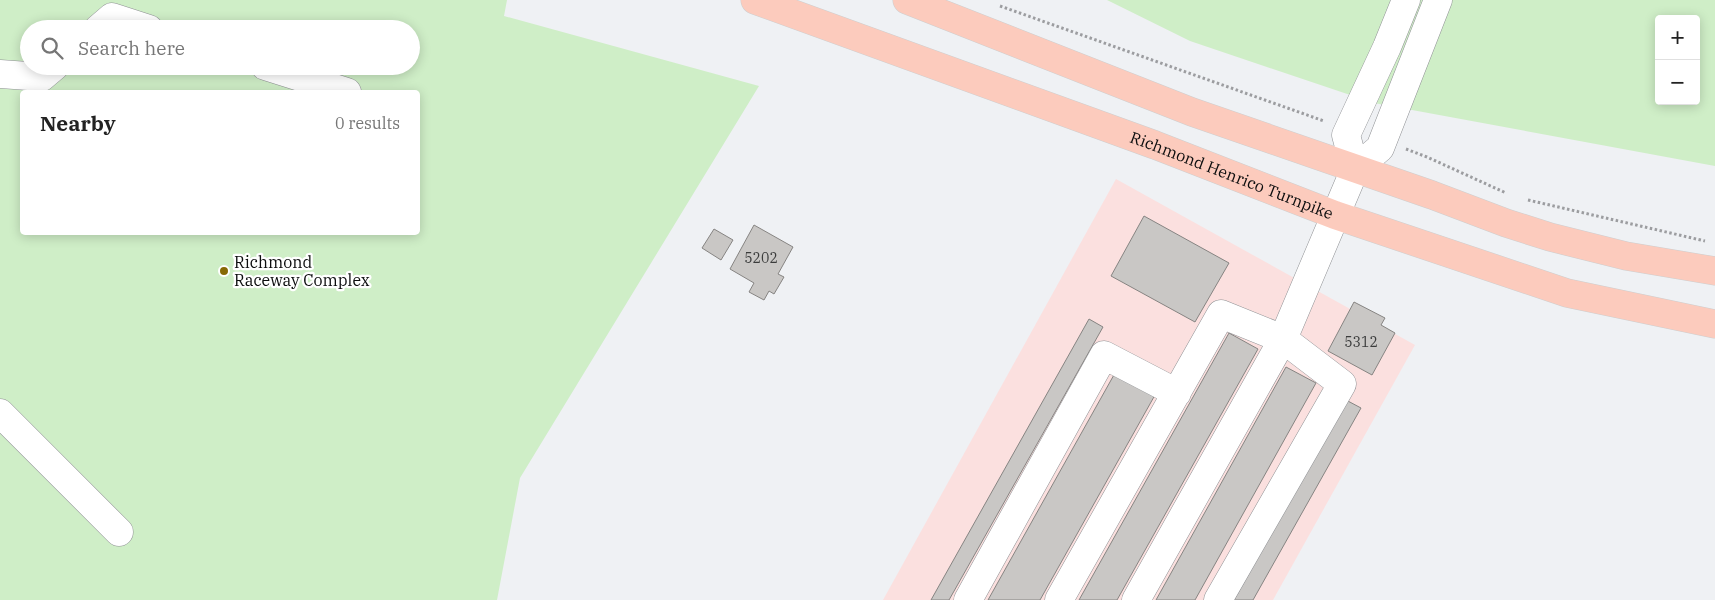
<!DOCTYPE html>
<html lang="en">
<head>
<meta charset="utf-8">
<style>
  body { margin:0; font-family:"IBM Plex Serif",serif; background:#f6f6f6; color:#222 }
  .controls { position:absolute; right:15px; top:15px; display:grid; overflow:hidden; border-radius:5px; box-shadow:0 2px 12px #0003 }
  .controls button { width:45px; height:45px; display:grid; place-items:center; padding:0; border:0; border-bottom:1px solid #e0e0e0; background:#fff; color:#222; font:25px sans-serif }
  .list { margin:0; padding:0; list-style:none }
  h2 { display:flex; justify-content:space-between; align-items:center; height:65px; margin:0; padding:0 20px; font-size:21px }
  h2 small { font-size:16px; font-weight:400; color:#767676 }
  .icon { flex:none; width:28px; height:28px; fill:none; stroke:currentColor; stroke-width:2; stroke-linecap:round; stroke-linejoin:round }
  .map { position:relative; flex:none; width:1715px; height:600px; overflow:hidden }
  .search { position:absolute; background:#fff; box-shadow:0 2px 12px #0003; left:20px; top:20px; width:400px; height:55px; display:flex; align-items:center; gap:12px; box-sizing:border-box; padding:0 18px; border-radius:28px; color:#767676; font-size:19px }
  .panel { position:absolute; background:#fff; box-shadow:0 2px 12px #0003; left:20px; top:90px; width:400px; height:145px; border-radius:5px }
  .map>svg:first-child { display:block }
  .industrial { fill:#fbe0df }
  .green { fill:#cfeec7; fill-rule:evenodd }
  .building { fill:#c9c7c5; stroke:#868482 }
  .lines { fill:none; stroke-linecap:round; stroke-linejoin:round }
  .minor-casing { stroke:#909295; stroke-width:29 }
  .major-casing { stroke:#cecfcf; stroke-width:29 }
  .path { stroke:#9c9da0; stroke-width:3; stroke-dasharray:2.5 2.5; stroke-linecap:butt }
  .minor { stroke:#fff; stroke-width:28 }
  .major { stroke:#fccbbd; stroke-width:28 }
  .poi-dot { fill:#876905; stroke:#fff; stroke-width:2 }
  .labels { text-anchor:middle; stroke-width:4.5; stroke-linejoin:round; paint-order:stroke }
  .number-label { font-size:14px; fill:#3b3c3c }
  .street-label { font-size:16px; fill:#0c0d0e; stroke:#fff }
  .poi-label { font-size:16px; fill:#0c0d0e; stroke:#fff; text-anchor:start }
</style>
</head>
<body>
<div class="map">
<svg width="1715" height="600" viewBox="0 0 1715 600">
  <rect width="100%" height="100%" fill="#eff1f4"/>
  <path class="industrial" d="M1116,179L1415,345L1273,600H883Z"/>
  <path class="green" d="M0,0H507L504,16L759,86L520,478L497,600H0ZM29,29H411V66H29ZM22,92H418V232H22Z
    M1107,0H1715V166L1374,103L1190,41ZM1659,19H1696V101H1659Z"/>
  <path class="building" d="M1144,216L1229,263L1195,322L1111,276Z
    M754,225L793,247L778,274L784,277L774,294L769,291L764,300L749,292L754,283L730,269Z
    M714,229L733,240L721,260L702,248Z
    M1354,302L1385,318L1381,325L1395,333L1372,375L1328,351Z
    M1089,319L1103,327L949,600H931Z
    M1229,333L1258,349L1117,600H1079Z
    M1286,367L1316,383L1195,600H1156Z
    M1115,373L1155,395L1040,600H988Z
    M1346,400L1361,408L1253,600H1234Z"/>
  <g class="lines">
    <defs>
      <path id="minor" d="M98,29L112,17L149,29
        M265,66L347,92
        M0,74L42,77L55,66
        M1355,169L1346,135L1387,47L1406,0
        M0,413L119,532
        M968,600L1104,355L1177,393
        M1059,600L1221,314L1283,339L1136,600
        M1218,600L1342,384L1283,339L1355,169L1380,148L1438,0"/>
      <g id="major">
        <path id="s1" d="M755,0L1155,145L1335,215L1567,293L1715,324"/>
        <path d="M907,0L1192,112L1432,195L1506,223L1550,237L1626,256L1715,271"/>
      </g>
    </defs>
    <use href="#minor" class="minor-casing"/>
    <use href="#major" class="major-casing"/>
    <path class="path" d="M1000,6L1324,121
      M1406,149L1427,157L1506,193
      M1528,200L1705,241"/>
    <use href="#minor" class="minor"/>
    <use href="#major" class="major"/>
  </g>
  <circle class="poi-dot" cx="224" cy="271" r="5"/>
  <g class="labels">
    <g class="number-label">
      <text x="761" y="263">5202</text>
      <text x="1361" y="347">5312</text>
    </g>
    <g class="street-label">
      <text dy="6" stroke="none"><textPath href="#s1" startOffset="508">Richmond Henrico Turnpike</textPath></text>
    </g>
    <g class="poi-label">
      <text x="234" y="268">Richmond<tspan x="234" dy="18">Raceway Complex</tspan></text>
    </g>
  </g>
</svg>
<div class="controls">
<button>+</button>
<button>−</button>
</div>
<div class="search"><svg class="icon" aria-label="search" viewBox="0 0 24 24"><circle cx="10" cy="10" r="6"/><path d="M15 15l6 6"/></svg>Search here</div>
<section class="panel">
<h2>Nearby<small>0 results</small></h2>
<ul class="list">
</ul>
</section>
</div>
</body>
</html>
